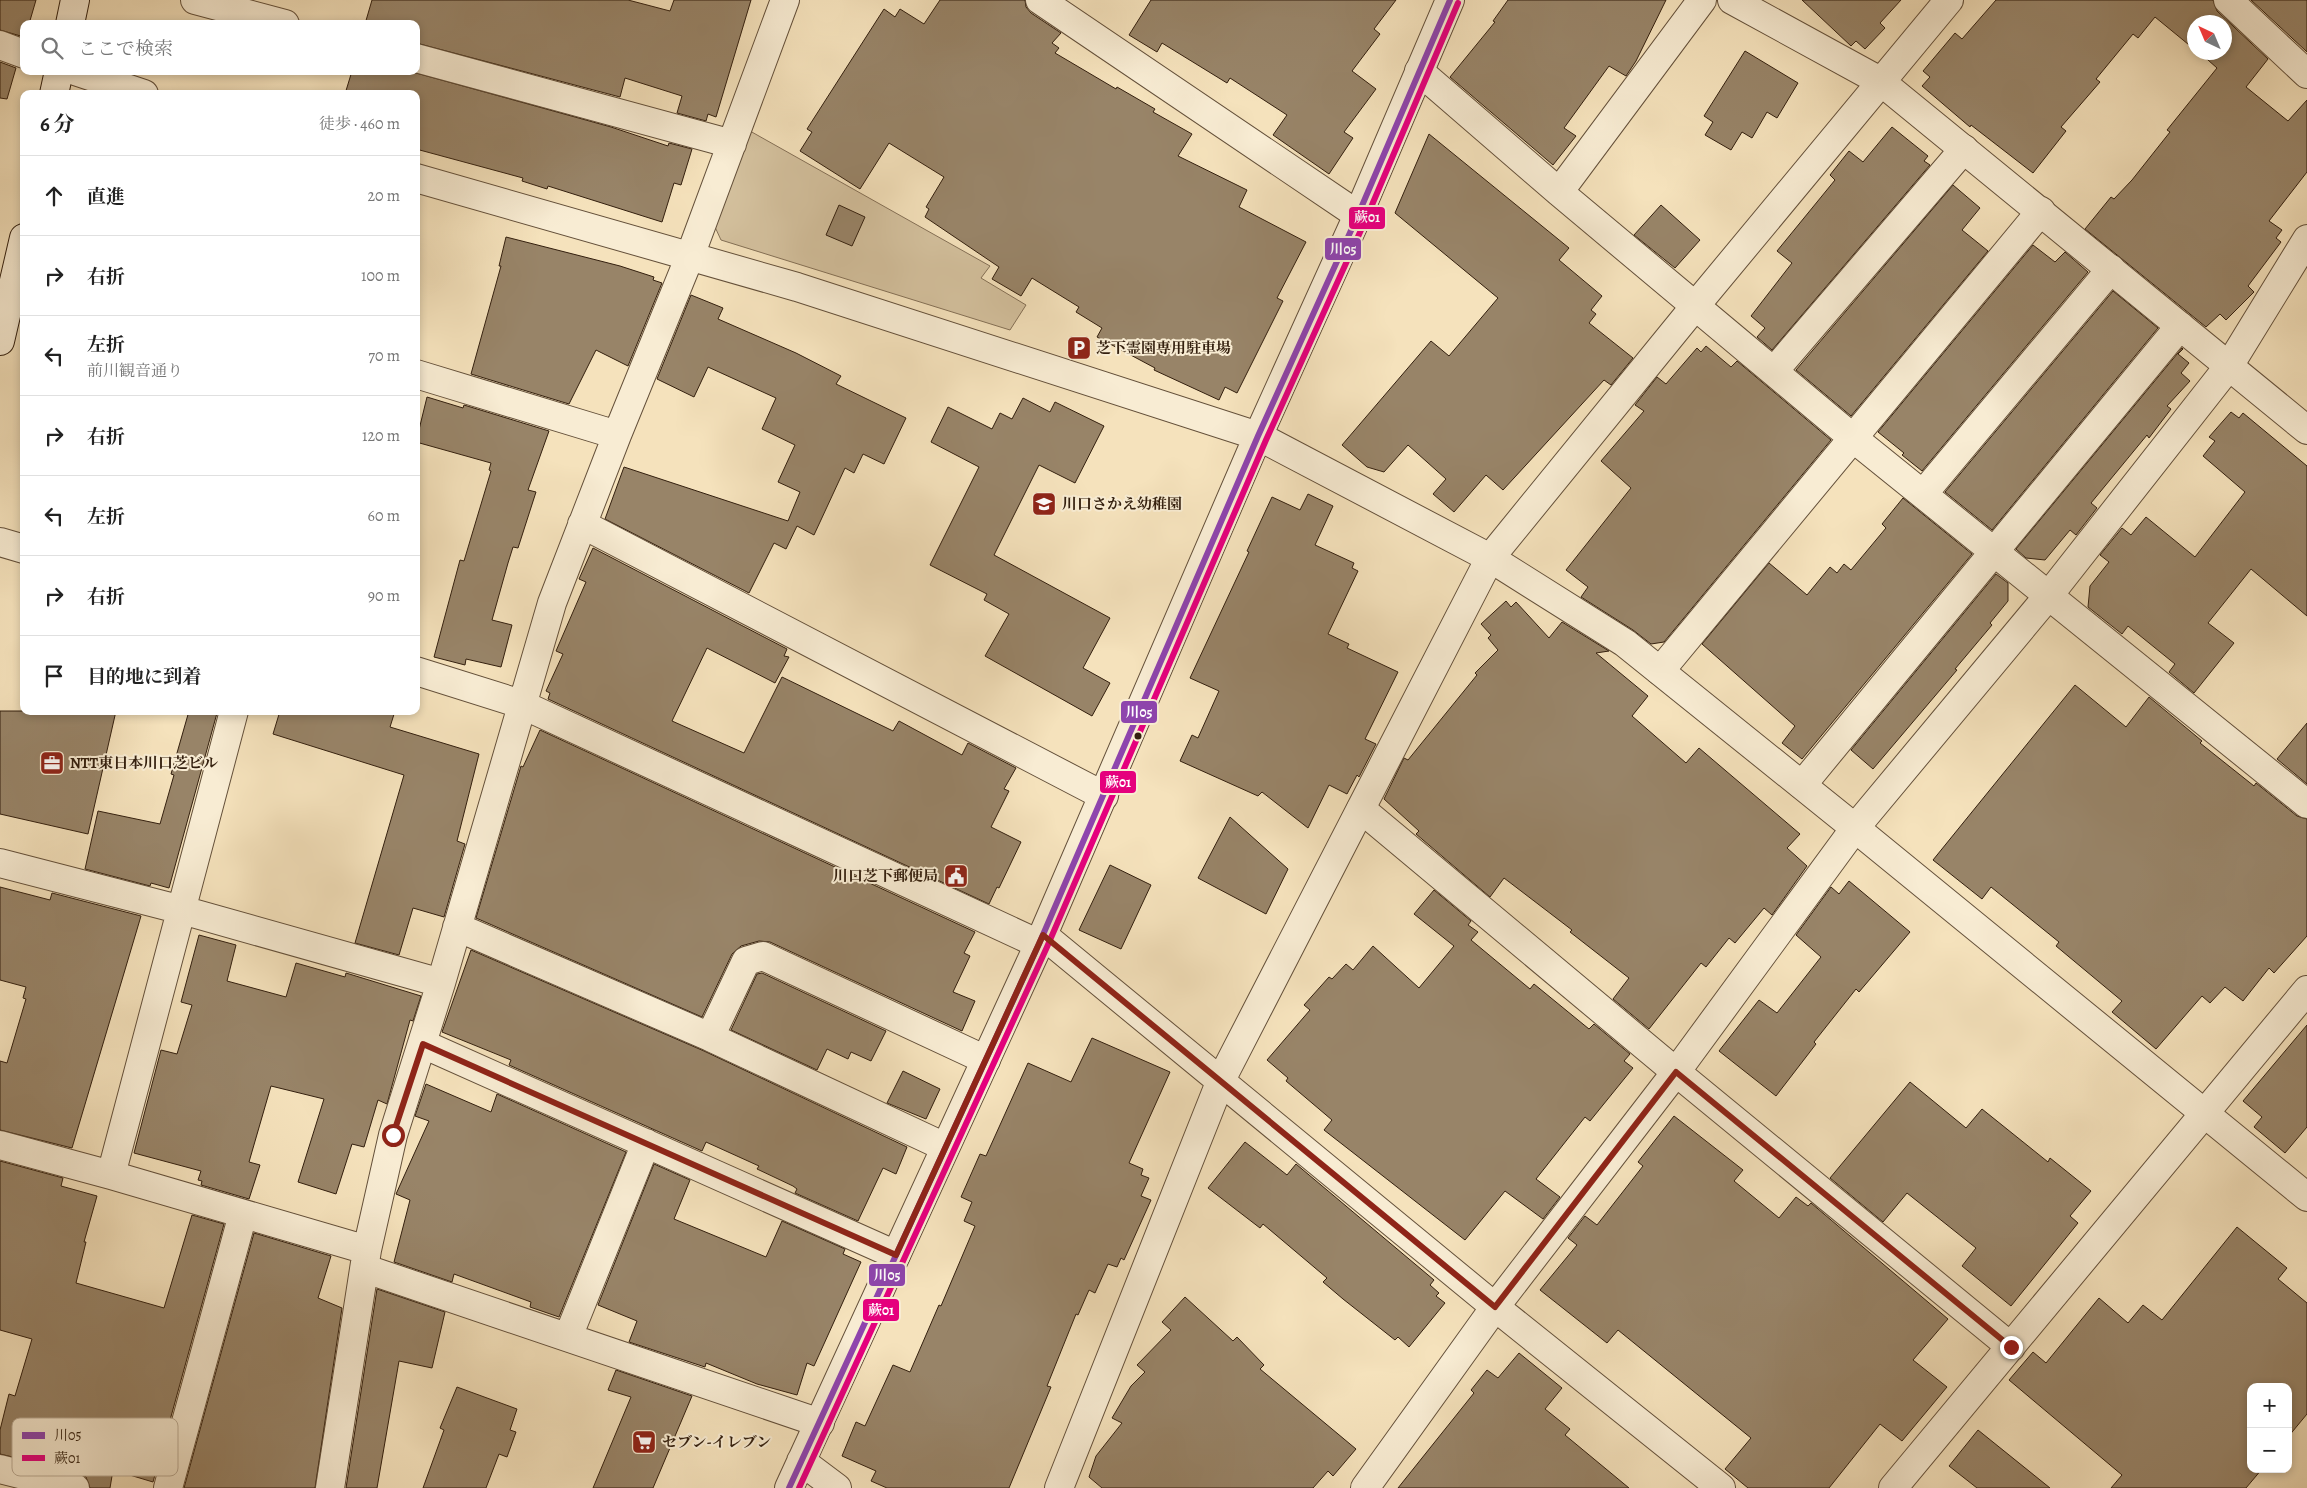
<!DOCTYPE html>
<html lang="ja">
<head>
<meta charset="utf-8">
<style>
  body { margin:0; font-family:Alegreya,"Noto Serif JP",serif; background:#f6f6f6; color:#222 }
  .controls { position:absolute; right:15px; bottom:15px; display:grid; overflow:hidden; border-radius:10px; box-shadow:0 2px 8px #0003 }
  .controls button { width:45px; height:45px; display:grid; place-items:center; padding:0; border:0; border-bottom:1px solid #e0e0e0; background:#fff; color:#222; font:25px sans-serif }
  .compass { position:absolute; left:2187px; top:15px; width:45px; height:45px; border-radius:50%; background:#fff; box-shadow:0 2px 8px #0003; rotate:316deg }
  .stop { position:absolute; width:15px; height:15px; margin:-11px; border:4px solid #8f2418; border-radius:50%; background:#fff }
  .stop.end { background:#8f2418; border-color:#fff; box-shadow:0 1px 5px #0008 }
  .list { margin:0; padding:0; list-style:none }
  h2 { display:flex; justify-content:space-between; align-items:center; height:65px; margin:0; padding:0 20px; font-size:21px }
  h2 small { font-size:16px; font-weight:400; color:#767676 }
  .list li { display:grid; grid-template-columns:32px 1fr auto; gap:15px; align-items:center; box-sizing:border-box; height:80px; padding:0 20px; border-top:1px solid #e0e0e0 }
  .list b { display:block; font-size:19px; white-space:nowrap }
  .list p { margin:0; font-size:16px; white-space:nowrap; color:#767676 }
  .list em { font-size:16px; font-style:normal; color:#767676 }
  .icon { flex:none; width:28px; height:28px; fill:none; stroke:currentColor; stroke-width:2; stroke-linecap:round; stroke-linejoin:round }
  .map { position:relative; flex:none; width:2307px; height:1488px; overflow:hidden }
  .search { position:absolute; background:#fff; box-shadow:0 2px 8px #0003; left:20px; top:20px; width:400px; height:55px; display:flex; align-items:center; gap:12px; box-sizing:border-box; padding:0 18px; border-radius:10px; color:#767676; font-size:19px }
  .panel { position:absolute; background:#fff; box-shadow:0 2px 8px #0003; left:20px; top:90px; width:400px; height:625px; border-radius:10px }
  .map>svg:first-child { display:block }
  .green { fill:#d4c19e; stroke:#847056 }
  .building { fill:#988468; stroke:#331f0e }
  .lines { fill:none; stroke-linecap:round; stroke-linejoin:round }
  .minor-casing { stroke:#64503a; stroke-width:30 }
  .tertiary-casing { stroke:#64503a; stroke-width:30 }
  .secondary-casing { stroke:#331f0e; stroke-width:30 }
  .minor { stroke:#f8ecd3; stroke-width:28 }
  .tertiary { stroke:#f8ecd3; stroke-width:28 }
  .secondary { stroke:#f8ecd3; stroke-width:28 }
  .bus-1-casing { stroke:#f8ecd3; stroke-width:10 }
  .bus-2-casing { stroke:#f8ecd3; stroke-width:10 }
  .bus-1 { stroke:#8e44ad; stroke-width:6 }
  .bus-2 { stroke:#e5007d; stroke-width:6 }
  .route { stroke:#8f2418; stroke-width:6 }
  .bus-dot { fill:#331f0e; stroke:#f8ecd3; stroke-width:2 }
  .labels { text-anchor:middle; stroke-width:4; stroke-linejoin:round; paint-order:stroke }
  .poi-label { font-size:15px; font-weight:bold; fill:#331f0e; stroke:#f8ecd3; text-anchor:start }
  .key { fill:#f8ecd3; stroke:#bdae98; stroke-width:1 }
  .key-label { font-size:14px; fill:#331f0e }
  .line-badge { stroke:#f8ecd3; stroke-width:2 }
  .badge-label { font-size:14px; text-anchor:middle; font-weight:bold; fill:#fff }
</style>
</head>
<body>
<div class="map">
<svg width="2307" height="1488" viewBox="0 0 2307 1488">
  <rect width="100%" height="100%" fill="#f5e2bc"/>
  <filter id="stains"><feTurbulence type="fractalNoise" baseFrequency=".004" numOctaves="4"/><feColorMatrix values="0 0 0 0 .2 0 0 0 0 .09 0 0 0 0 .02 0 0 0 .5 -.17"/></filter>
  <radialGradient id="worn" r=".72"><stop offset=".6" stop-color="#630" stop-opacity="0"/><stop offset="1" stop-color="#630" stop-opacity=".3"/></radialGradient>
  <path class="green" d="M750,131L990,266L981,278L1026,305L1010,330L721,240L715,227Z"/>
  <path class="building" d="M0,0H36L29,24H24V37L0,30Z
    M372,0H628L670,11L674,0H751L716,117L708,114L706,121L677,113L682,96L625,78L620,97L416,43V24H365Z
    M940,0H1025L1026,7L1031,13L1061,33L1052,43L1059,48L1055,53L1116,89L1117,87L1155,109L1153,112L1192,134L1178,156L1247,190L1239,207L1306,242L1277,298L1283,301L1237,393L1225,387L1219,400L1154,370L1155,368L1097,337L1102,328L1076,312L1079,307L1032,278L1021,296L992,279L999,267L925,217L929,209L926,207L944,177L889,143L860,189L800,151L812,132L807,129L884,9L895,17L900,9L924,24Z
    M1151,0H1396L1374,29L1380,34L1352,71L1376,89L1344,132L1353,138L1329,174L1273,135L1287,115L1230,78L1227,83L1162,43L1157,52L1129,35Z
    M1508,0H1666L1636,61L1626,76L1609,66L1564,128L1576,136L1553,165L1450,77L1495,22L1493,21Z
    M1802,0H1901L1880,23L1885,28L1865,49L1856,41L1851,46Z
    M1996,0H2213L2217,11L2268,59L2246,87L2288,121L2307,100V172L2269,221L2282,230L2276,238L2281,242L2248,286L2254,292L2226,320L2220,314L2206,327L2085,229L2111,197L2114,199L2132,180L2170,132L2167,130L2217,68L2199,52H2224V22H2194V49L2155,17L2138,38L2133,34L2096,79L2100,82L2061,127L2066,131L2033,173L1971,125L1970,127L1922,86L1930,77L1923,71L1955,33L1962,39Z
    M2251,0H2307V52L2306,51Z
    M1745,51L1798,83L1777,118L1767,112L1752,138L1742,132L1731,150L1705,135L1713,122L1704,116Z
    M0,62L16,68L7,99L0,98Z
    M352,71H409L611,127L668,146L669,143L692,149L681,185L674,183L662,222L548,186L547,189L522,181L523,178L416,149V94H345Z
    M1892,127L1928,156L1924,161L1930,165L1772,350L1757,337L1765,328L1751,316L1792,263L1777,251L1835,180L1830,175L1849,151L1863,162Z
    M1429,134L1569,248L1559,260L1602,296L1591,310L1596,314L1589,323L1633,358L1611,385L1604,380L1503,490L1486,475L1454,512L1433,494L1446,479L1408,445L1384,472L1367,467L1342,445L1431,341L1449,356L1498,298L1395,213Z
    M1953,185L1980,208L1962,230L1988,251L1851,416L1796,370Z
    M839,205L865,217L852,246L826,235Z
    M1661,205L1700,240L1675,268L1634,235Z
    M506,237L620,266L654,277L653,280L662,283L628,366L596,350L569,404L471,374L501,266H499Z
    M2033,245L2055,262L2065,252L2088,272L1922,471L1902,455L1904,453L1878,432Z
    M2113,291L2158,328L1992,530L1945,492Z
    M691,295L723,308L718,319L796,353L841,376L836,384L906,418L884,464L863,454L854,473L845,468L814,535L797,526L786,549L774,543L749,593L605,519L624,467L788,521L800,492L778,482L795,445L762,429L776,398L708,367L694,397L657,379Z
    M1706,346L1731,367L1737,361L1831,440L1664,642L1651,644L1633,630L1581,597L1588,587L1566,570L1631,488L1601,461L1644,411L1635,405L1657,377L1666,384L1697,348L1701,352Z
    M2182,348L2183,349L2178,354L2189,363L2181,373L2190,381L2167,406L2171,409L2149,438L2147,435L2091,503L2097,508L2076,535L2070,530L2045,560L2026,558L2016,549Z
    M427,397L463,408L464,405L549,431L528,490L536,492L518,548L513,547L508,563L492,620L512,625L501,667L466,659L465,665L434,657L460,560L464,561L491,471L489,470L491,463L416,442Z
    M1023,398L1050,412L1055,402L1104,426L1075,483L1039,465L994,555L1110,618L1083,668L1110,683L1092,716L985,656L1009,614L984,600L987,594L930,565L979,467L931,442L948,407L992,429L1000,413L1012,419Z
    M2231,412L2239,418L2243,413L2307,466V616L2251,569L2208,623L2234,643L2194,693L2169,672L2175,664L2128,626L2122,634L2088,607L2090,586L2109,562L2100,555L2122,528L2131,535L2146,517L2195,557L2245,492L2203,456L2215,441L2209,437Z
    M1308,494L1333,506L1315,545L1354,563L1352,568L1358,571L1328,634L1349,644L1347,648L1398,672L1365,739L1376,744L1359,777L1357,775L1347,794L1329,785L1308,828L1262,792L1258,796L1180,761L1192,735L1198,738L1219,691L1190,678L1249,552L1247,551L1272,497L1300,510Z
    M1903,498L1972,554L1802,759L1782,743L1795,726L1702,644L1769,563L1807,595L1830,567L1837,573L1844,564L1851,570L1886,528L1882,524Z
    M593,548L787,649L784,656L789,657L775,683L707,648L672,721L744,753L782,677L893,731L899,721L962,755L968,743L1016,768L1004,789L1009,791L991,827L1021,842L999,888L997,887L989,904L548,699L550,693L546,691L563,654L556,651L586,582L579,579Z
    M1996,574L2008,583V601L1990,623L1992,625L1955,669L1957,670L1873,769L1851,750Z
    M1506,601L1511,607L1516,602L1549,638L1562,622L1609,651L1596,653L1648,696L1632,716L1686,763L1699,748L1800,834L1787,848L1807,866L1772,915L1764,908L1735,943L1729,938L1706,967L1701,963L1649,1029L1613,999L1629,978L1570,932L1572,930L1504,878L1490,897L1416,834L1419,831L1384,799L1404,758L1408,760L1477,675L1475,673L1498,650L1488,638L1491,635L1481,624Z
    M2075,685L2126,727L2149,697L2202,741L2200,743L2254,786L2256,783L2297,816L2307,819V936L2274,973L2269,968L2243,1001L2225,987L2210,1003L2202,996L2156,1049L2112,1012L2122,1001L2056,946L2059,942L1991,887L1982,899L1933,860Z
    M0,711H116L88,834L0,814Z
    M189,711L217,713L169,888L151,883L150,886L85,869L98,811L160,824L174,775L171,774Z
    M280,711H395L390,727L479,754L457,841L465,844L444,917L413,908L399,955L355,943L404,775L273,734Z
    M2307,723V784L2277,759Z
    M540,730L975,932L964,953L970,956L953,992L975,1001L962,1031L770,942L759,941L741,946L732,954L702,1017L476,918L521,766L523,767Z
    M1230,817L1288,869L1266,914L1198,878Z
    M1110,865L1151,885L1121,949L1079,930Z
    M1849,881L1910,932L1859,992L1856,989L1814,1042L1816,1044L1776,1096L1719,1051L1759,1000L1777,1013L1821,957L1796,935L1831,887L1839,894Z
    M0,887L50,900L52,893L141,916L72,1148L0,1130V1061L7,1063L26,999L23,998L26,987L0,980Z
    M1434,890L1471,921L1468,925L1478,932L1471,940L1530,989L1534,984L1589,1029L1594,1024L1630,1054L1624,1061L1633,1068L1590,1121L1585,1117L1536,1179L1560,1197L1543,1219L1505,1191L1465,1240L1324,1130L1332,1120L1286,1081L1288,1078L1267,1060L1310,1010L1304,1005L1329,977L1332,979L1346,964L1353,970L1373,946L1419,988L1454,946L1414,914Z
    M199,935L236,945L227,981L286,997L296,963L345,977L346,973L421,996L413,1021L410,1020L387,1104L378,1100L364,1147L352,1144L336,1194L298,1182L324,1099L271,1086L249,1162L260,1165L249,1199L201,1185L202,1181L198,1180L201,1171L134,1153L161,1050L177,1054L192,1005L181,1002Z
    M471,950L704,1051L907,1147L896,1174L883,1168L858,1221L795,1193L797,1189L793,1186L757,1169L759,1166L706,1142L702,1151L509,1065L511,1060L442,1032Z
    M762,973L886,1031L871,1061L851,1052L848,1059L827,1049L817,1070L731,1030L757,974Z
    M2307,1025V1127L2285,1153L2254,1127L2262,1117L2243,1101Z
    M1092,1038L1170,1072L1129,1163L1143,1169L1141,1175L1149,1178L1141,1196L1151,1200L1124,1260L1121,1258L1117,1267L1108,1264L1095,1293L1089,1290L1078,1315L1076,1314L1047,1386L1051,1387L1009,1488H887L871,1481L876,1471L842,1456L856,1422L865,1426L893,1365L910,1372L939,1305L941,1306L975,1226L964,1221L972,1202L961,1197L980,1154L986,1156L1028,1063L1071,1082Z
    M903,1071L940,1089L926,1119L887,1103Z
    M1910,1082L1966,1128L1982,1109L2048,1162L2050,1158L2091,1191L2070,1216L2078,1223L2011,1306L1962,1266L1976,1248L1907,1193L1883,1222L1830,1178Z
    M426,1084L491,1112L497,1094L626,1152L559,1317L530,1307L531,1302L454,1274L452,1282L394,1262L410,1200L396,1194L429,1121L415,1116Z
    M1674,1116L1743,1170L1734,1181L1779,1218L1796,1197L1808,1206L1811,1203L1948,1319L1913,1360L1947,1387L1902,1441L1880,1424L1829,1488H1748L1725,1469L1751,1438L1618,1330L1607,1343L1540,1290L1577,1245L1568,1238L1585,1216L1597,1225L1643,1166L1638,1162Z
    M1245,1142L1287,1175L1296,1164L1434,1280L1430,1285L1439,1293L1436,1296L1445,1303L1409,1347L1398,1337L1395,1340L1343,1299L1323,1282L1327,1278L1263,1224L1260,1228L1208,1188Z
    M0,1161L63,1178L61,1186L97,1196L84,1242H86L76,1283L164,1308L192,1215L224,1224L153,1482L113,1470L110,1488H90L86,1477L79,1473L0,1454V1430L9,1394L15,1396L32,1339L0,1330Z
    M654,1164L690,1180L674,1219L766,1257L782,1221L845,1249L843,1254L861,1262L814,1366L807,1363L797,1395L757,1384L706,1363L705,1367L629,1342L637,1321L598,1305Z
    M2237,1227L2287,1268L2278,1279L2307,1303V1414L2288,1437V1387H2251V1469H2262L2246,1488H2111L2122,1475L2009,1380L2033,1352L2046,1363L2099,1298L2128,1323L2143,1305L2162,1320Z
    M254,1233L331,1256L318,1298L342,1308L315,1488H184Z
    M377,1289L445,1312L432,1368L399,1361L377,1488H346Z
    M1185,1297L1233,1341L1237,1337L1264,1365L1260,1369L1356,1449L1333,1476L1328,1471L1313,1488H1102L1089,1477L1096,1456L1122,1423L1112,1418L1131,1386L1145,1372L1137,1365L1171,1330L1162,1322Z
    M1519,1353L1562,1388L1545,1409L1570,1429L1565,1435L1629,1488H1398L1474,1393L1471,1390L1487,1370L1498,1378Z
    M616,1370L692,1396L653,1488H593L631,1397L608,1390Z
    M457,1387L517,1409L510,1430L516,1432L507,1457L499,1454L486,1488H423L444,1430L440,1428Z
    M1978,1430L2050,1488H1977L1949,1466Z"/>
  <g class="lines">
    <defs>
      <path id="minor" d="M195,0L285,24
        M1040,0L1358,215
        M2228,0L2307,74
        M0,45L24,54
        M416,58L732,144
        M1419,71L1559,192L1853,438L2307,804
        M1559,192L1702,0
        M1774,371L1964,149
        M416,374L617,435
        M1923,494L2111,269
        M582,524L1104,796
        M0,542L24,549
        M416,671L521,704L1039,944
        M1660,671L2041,211
        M1802,785L2180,326
        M1361,809L1676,1072L2011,1347
        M0,863L182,910L441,983
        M457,927L710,1037
        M423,1044L896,1255
        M0,1145L111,1175L367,1250
        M945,1147L710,1037L746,961L763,956L986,1060
        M111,1175L234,711
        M366,1269L820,1423
        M568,1337L646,1143
        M0,1469L75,1488
        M168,1488L243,1214
        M330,1488L367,1250L393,1135L441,983L552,603L617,435L690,256L785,0
        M1365,1488L1495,1307L1676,1072L1855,828L2049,595L2229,366L2307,239
        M1893,1488L2307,990"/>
      <path id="tertiary" d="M1732,0L1880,81L2307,430
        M75,71L144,94
        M416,178L797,287L1258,436L1490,558L1625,643L1855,828L2307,1197
        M1043,935L1495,1307L1721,1488
        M801,1461L837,1488
        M789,1488L1039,944L1258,436L1358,215L1450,0
        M1059,1488L1221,1080L1490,558L1696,305L1949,0"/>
      <path id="secondary" d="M70,24L75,0
        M54,94L59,71
        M0,341L24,238"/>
    </defs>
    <use href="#minor" class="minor-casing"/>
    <use href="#tertiary" class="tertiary-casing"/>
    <use href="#secondary" class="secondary-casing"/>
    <use href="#minor" class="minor"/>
    <use href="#tertiary" class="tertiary"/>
    <use href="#secondary" class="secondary"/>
    <defs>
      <path id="bus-1" d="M789,1488L1039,944L1258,436L1358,215L1450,0"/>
      <path id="bus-2" d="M799,1488L1047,947L1266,440L1366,219L1458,3"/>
    </defs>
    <use href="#bus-1" class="bus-1-casing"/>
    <use href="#bus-2" class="bus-2-casing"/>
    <use href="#bus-1" class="bus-1"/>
    <use href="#bus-2" class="bus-2"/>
  </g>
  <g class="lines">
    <path class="route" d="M393,1135L423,1044L896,1255L1043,935L1495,1307L1676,1072L2011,1347"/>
  </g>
  <defs>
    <symbol id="parking-square" viewBox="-11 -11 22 22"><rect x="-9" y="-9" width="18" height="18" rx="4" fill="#8f2418" stroke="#f8ecd3"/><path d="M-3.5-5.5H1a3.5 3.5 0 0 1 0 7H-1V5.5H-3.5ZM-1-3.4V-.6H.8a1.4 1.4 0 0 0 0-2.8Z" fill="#fff"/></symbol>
    <symbol id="school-square" viewBox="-11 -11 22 22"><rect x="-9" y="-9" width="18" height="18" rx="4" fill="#8f2418" stroke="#f8ecd3"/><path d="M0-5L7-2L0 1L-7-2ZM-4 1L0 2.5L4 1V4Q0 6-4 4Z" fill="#fff"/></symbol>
    <symbol id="office-square" viewBox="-11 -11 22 22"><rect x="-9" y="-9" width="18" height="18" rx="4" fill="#8f2418" stroke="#f8ecd3"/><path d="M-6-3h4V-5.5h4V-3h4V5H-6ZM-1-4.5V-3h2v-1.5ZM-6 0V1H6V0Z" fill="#fff"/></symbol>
    <symbol id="civic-square" viewBox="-11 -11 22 22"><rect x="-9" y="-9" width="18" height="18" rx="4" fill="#8f2418" stroke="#f8ecd3"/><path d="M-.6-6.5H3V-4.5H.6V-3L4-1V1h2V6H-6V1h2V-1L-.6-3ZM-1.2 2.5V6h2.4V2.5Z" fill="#fff"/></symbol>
    <symbol id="supermarket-square" viewBox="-11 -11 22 22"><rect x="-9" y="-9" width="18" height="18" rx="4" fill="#8f2418" stroke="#f8ecd3"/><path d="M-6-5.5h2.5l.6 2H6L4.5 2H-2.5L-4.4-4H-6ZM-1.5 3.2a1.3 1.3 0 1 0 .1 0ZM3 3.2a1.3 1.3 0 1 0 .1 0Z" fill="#fff"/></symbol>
  </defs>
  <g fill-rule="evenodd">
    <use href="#parking-square" x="1065" y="334" width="28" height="28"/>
    <use href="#school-square" x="1030" y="490" width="28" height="28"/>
    <use href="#office-square" x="38" y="749" width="28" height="28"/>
    <use href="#civic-square" x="942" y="862" width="28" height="28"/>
    <use href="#supermarket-square" x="630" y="1428" width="28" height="28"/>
  </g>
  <circle class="bus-dot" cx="1138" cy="736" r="4.5"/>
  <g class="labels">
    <g class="poi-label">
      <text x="1096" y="353">芝下霊園専用駐車場</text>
      <text x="1062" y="509">川口さかえ幼稚園</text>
      <text x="70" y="768">NTT東日本川口芝ビル</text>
      <text x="938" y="881" text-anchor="end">川口芝下郵便局</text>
      <text x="662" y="1447">セブン-イレブン</text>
    </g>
  </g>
  <rect x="12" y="1418" width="166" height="58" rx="8" class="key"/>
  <rect x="22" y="1432" width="23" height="7" fill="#8e44ad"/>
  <rect x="22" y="1455" width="23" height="6" fill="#e5007d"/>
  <g class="key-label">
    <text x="54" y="1440">川05</text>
    <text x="54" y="1463">蕨01</text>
  </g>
  <g class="line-badge">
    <rect x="1348" y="206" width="38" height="24" rx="5" fill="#e5007d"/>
    <rect x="1324" y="237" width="38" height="24" rx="5" fill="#8e44ad"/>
    <rect x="1120" y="700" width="38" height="24" rx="5" fill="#8e44ad"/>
    <rect x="1099" y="770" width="38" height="24" rx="5" fill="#e5007d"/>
    <rect x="868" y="1263" width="38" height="24" rx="5" fill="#8e44ad"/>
    <rect x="862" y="1298" width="38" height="24" rx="5" fill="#e5007d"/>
  </g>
  <g class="badge-label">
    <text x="1367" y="222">蕨01</text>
    <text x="1343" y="254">川05</text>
    <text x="1139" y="717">川05</text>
    <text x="1118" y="787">蕨01</text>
    <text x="887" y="1280">川05</text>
    <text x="881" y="1315">蕨01</text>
  </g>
  <rect width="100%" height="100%" filter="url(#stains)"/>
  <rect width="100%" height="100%" fill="url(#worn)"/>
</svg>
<div class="controls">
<button>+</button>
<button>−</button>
</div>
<svg class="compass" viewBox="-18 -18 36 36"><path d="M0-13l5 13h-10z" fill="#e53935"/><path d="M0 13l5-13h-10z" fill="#767676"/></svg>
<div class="stop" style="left:393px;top:1135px"></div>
<div class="stop end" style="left:2011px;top:1347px"></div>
<div class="search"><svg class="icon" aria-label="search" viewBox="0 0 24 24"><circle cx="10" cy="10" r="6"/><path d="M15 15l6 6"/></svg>ここで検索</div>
<section class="panel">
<h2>6 分<small>徒歩 · 460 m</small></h2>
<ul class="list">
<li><svg class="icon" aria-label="ahead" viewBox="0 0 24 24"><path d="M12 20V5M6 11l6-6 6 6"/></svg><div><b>直進</b></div><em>20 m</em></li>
<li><svg class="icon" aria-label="right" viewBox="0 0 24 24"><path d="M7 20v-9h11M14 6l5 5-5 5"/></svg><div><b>右折</b></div><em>100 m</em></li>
<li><svg class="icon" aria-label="left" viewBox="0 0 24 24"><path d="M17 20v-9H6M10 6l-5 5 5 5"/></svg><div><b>左折</b><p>前川観音通り</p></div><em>70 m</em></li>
<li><svg class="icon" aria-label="right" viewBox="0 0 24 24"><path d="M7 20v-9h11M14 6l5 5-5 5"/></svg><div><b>右折</b></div><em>120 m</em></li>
<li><svg class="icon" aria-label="left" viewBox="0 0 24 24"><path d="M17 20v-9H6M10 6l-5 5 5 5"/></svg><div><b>左折</b></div><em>60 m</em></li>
<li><svg class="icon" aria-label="right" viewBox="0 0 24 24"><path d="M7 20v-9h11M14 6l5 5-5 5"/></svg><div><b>右折</b></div><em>90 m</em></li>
<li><svg class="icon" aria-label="arrive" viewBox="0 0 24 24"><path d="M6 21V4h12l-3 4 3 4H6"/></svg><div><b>目的地に到着</b></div></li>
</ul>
</section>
</div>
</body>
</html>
